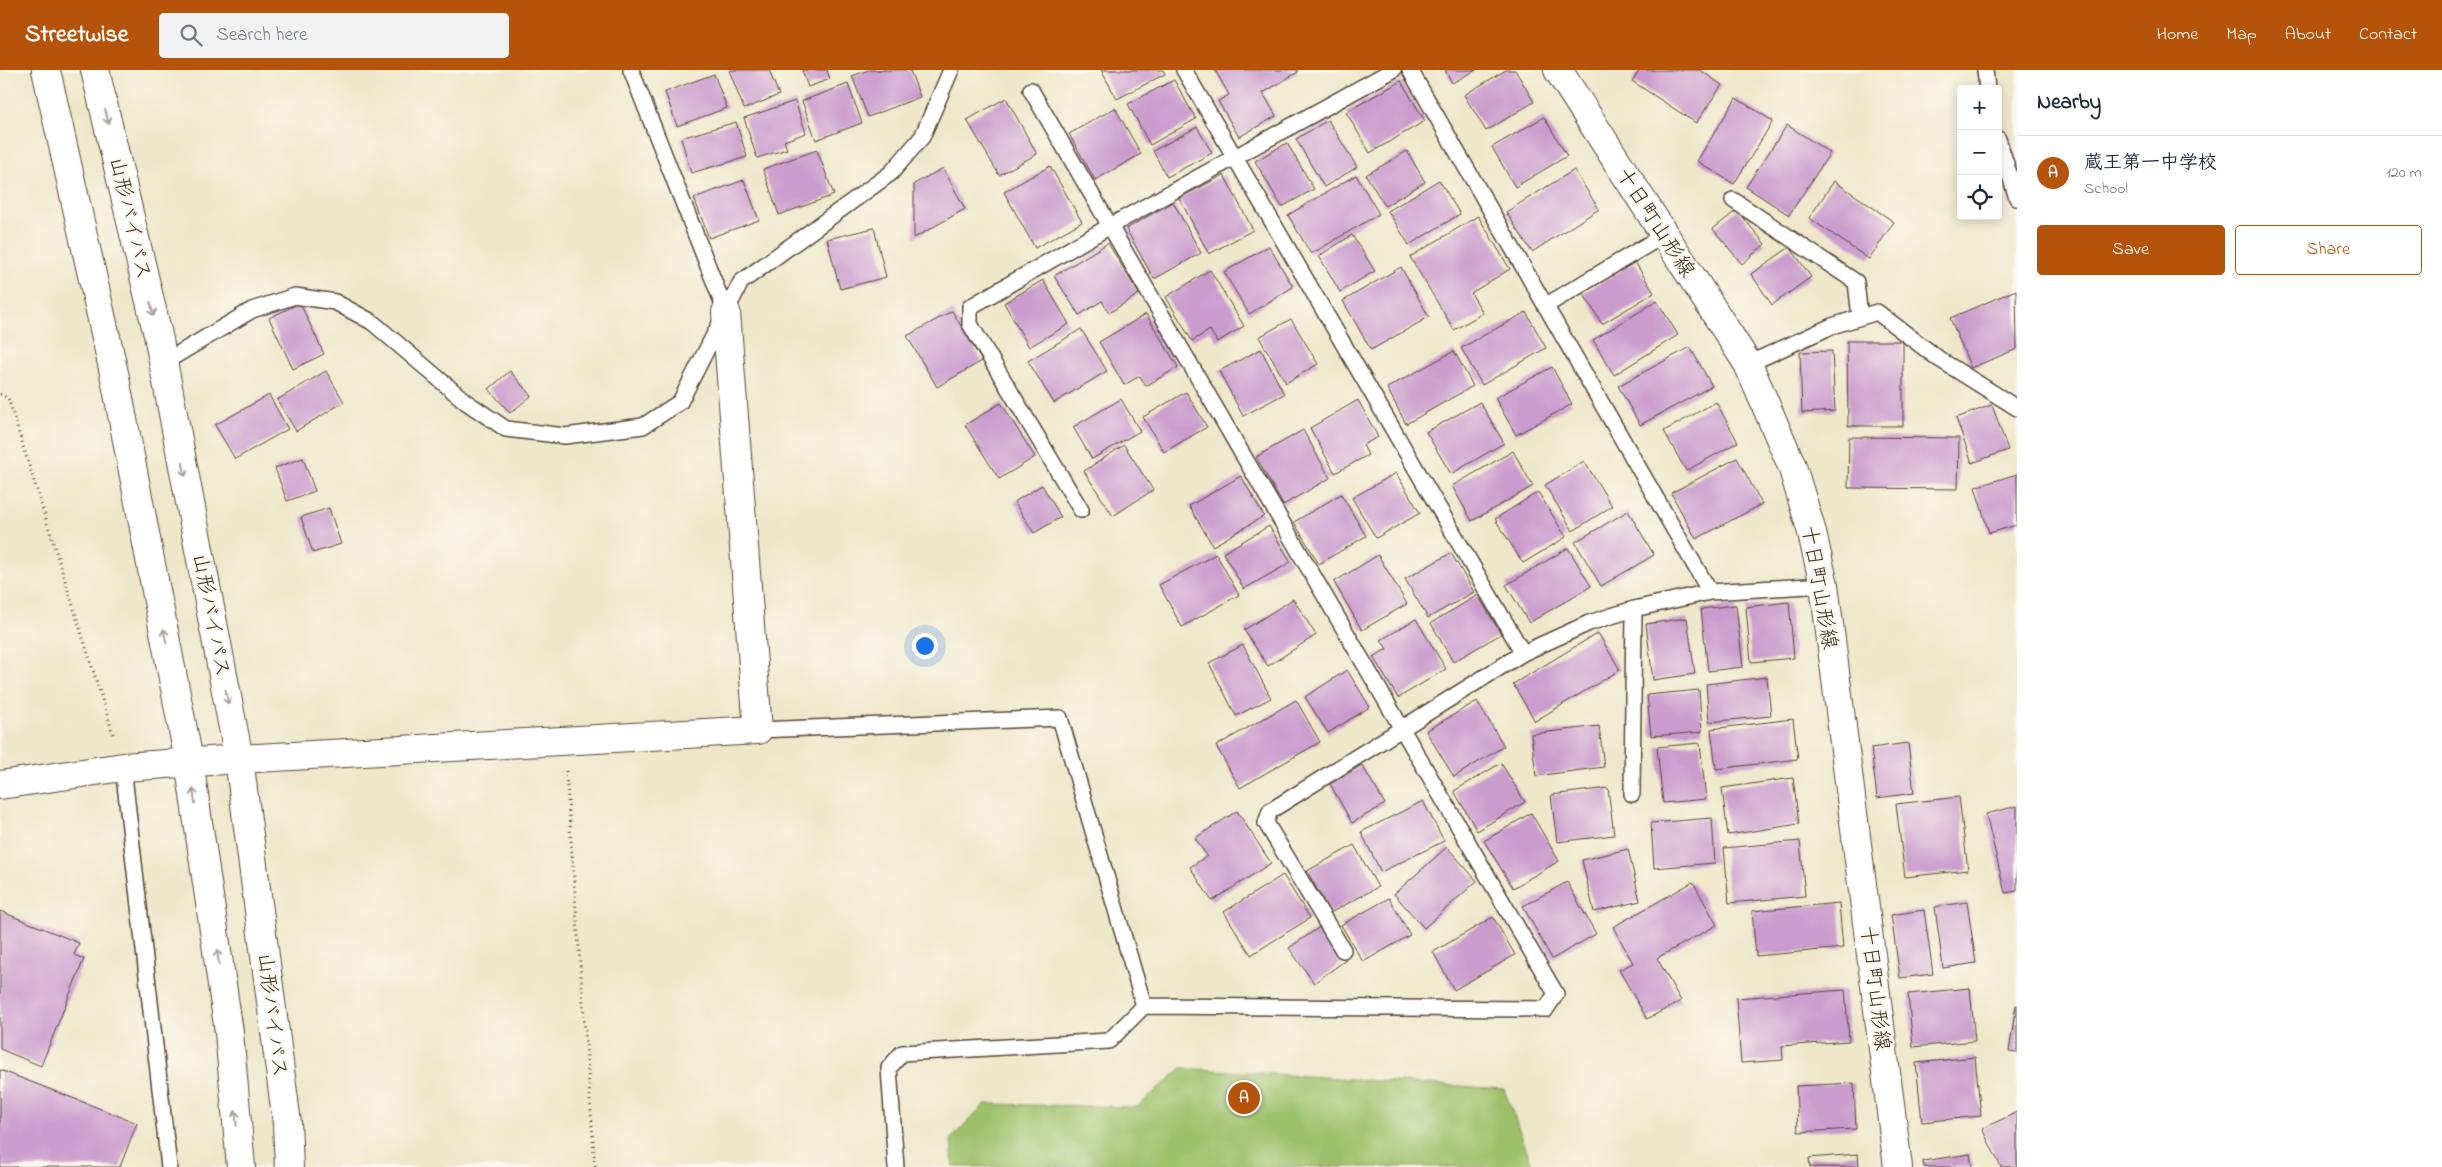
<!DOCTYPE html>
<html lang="en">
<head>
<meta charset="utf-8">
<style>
  body { margin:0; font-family:"Indie Flower","Klee One",sans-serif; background:#f2f2f3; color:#1f2937 }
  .controls { position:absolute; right:15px; top:15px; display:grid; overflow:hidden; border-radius:5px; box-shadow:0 2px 12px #0003 }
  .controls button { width:45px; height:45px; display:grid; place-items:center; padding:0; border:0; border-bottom:1px solid #e0e1e3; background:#fff; color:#1f2937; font:25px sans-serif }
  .you { position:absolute; left:924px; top:575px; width:18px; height:18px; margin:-12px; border:4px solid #fff; border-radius:50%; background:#1a73e8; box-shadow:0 0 0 8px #1a73e833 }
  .badge { display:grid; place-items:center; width:32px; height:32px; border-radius:50%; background:#b45309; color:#fff; font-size:16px; font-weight:700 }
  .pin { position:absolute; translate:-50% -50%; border:2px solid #fff; box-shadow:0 1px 5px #0006 }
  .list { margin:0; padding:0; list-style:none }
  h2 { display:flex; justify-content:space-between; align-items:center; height:65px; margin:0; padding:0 20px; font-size:21px }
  h2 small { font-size:16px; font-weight:400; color:#747a83 }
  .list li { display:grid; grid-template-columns:32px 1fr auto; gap:15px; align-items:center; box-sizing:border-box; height:75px; padding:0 20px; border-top:1px solid #e0e1e3 }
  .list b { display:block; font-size:19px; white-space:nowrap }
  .list p { margin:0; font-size:16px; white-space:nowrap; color:#747a83 }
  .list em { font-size:16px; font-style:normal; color:#747a83 }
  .actions { display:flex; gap:10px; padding:15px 20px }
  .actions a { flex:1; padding:11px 0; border:1px solid #b45309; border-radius:5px; text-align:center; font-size:18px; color:#b45309 }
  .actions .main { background:#b45309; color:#fff }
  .icon { flex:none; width:28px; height:28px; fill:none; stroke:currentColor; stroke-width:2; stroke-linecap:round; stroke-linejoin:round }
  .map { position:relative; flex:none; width:2017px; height:1097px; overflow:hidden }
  header { display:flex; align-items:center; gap:30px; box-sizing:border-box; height:70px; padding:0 25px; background:#b45309; color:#fff }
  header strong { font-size:24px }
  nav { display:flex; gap:28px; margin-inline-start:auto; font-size:18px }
  .search { width:350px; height:45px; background:#f2f2f3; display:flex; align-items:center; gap:12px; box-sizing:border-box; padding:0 18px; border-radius:5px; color:#747a83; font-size:19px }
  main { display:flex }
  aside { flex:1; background:#fff }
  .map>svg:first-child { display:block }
  .green { fill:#9dc16b; stroke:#6c7644 }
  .building { fill:#ca9cce }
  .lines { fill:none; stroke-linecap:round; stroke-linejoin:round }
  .service-casing { stroke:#564638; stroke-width:18 }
  .minor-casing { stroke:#564638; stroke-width:30 }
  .tertiary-casing { stroke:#564638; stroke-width:30 }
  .secondary-casing { stroke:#564638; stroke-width:30 }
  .trunk-casing { stroke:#564638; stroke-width:30 }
  .path { stroke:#564638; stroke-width:3; stroke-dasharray:1 4; stroke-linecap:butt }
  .service { stroke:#fff; stroke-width:15 }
  .minor { stroke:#fff; stroke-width:28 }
  .tertiary { stroke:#fff; stroke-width:28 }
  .secondary { stroke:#fff; stroke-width:28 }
  .trunk { stroke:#fff; stroke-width:28 }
  .oneway { stroke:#a79f9a }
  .labels { text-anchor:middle; stroke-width:4.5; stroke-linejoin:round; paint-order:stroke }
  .street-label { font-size:21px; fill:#3b2a1e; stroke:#fbf7ec }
</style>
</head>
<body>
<header>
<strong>Streetwise</strong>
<div class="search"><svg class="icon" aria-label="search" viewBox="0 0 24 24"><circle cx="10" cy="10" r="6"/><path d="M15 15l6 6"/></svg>Search here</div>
<nav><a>Home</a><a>Map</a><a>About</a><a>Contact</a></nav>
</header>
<main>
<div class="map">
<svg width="2017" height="1097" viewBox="0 0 2017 1097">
  <rect width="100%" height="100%" fill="#fbf7ec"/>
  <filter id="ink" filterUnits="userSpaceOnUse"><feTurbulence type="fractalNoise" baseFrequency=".02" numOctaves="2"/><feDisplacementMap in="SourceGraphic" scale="10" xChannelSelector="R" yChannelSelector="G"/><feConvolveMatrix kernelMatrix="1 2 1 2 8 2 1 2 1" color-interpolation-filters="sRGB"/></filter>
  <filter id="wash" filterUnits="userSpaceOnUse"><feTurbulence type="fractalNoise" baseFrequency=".0096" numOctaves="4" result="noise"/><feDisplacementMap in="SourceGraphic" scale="20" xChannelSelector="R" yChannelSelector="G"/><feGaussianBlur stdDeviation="1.12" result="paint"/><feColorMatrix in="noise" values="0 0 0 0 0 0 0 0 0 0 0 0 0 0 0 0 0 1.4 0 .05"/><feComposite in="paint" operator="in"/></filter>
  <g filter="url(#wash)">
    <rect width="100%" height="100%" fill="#eee7ca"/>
    <path class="green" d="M1182,998L1504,1019L1533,1097H953L951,1069L985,1034L1137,1037Z"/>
    <g id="blocks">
      <path class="building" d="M729,0H769L779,25L744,39Z
        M802,0H827L830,9L808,17Z
        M869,0H910L920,27L868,47L852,6Z
        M1101,0H1163L1165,4L1117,29Z
        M1215,0H1297L1298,2L1263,23L1276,46L1239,67L1218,31L1229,25Z
        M1445,0H1476L1452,13Z
        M1506,0H1515L1534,32L1486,61L1464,25Z
        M1640,0H1700L1722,15L1696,53L1632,11Z
        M714,4L727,38L677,56L665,22Z
        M1174,10L1196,49L1150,75L1128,34Z
        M1401,11L1425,51L1370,83L1346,42Z
        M848,14L862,53L816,70L802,31Z
        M1006,28L1037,84L999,105L967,50Z
        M1736,28L1773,51L1734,114L1697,91Z
        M795,31L806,63L784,71L787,79L757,88L744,48Z
        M1115,38L1141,84L1095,110L1069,64Z
        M1544,47L1567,86L1515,117L1492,77Z
        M1328,50L1357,97L1324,117L1296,69Z
        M736,52L747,87L691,103L681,68Z
        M1787,55L1830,83L1789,145L1746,117Z
        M1197,57L1212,83L1167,107L1153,81Z
        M1287,73L1314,119L1282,137L1255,91Z
        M817,80L834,125L779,145L763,99Z
        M1407,81L1425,112L1385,136L1366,105Z
        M1050,96L1082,152L1035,178L1004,122Z
        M943,98L965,139L914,168V114Z
        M1574,100L1599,139L1532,182L1506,142Z
        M1224,105L1253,160L1209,184L1179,128Z
        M1356,105L1379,144L1311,184L1288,145Z
        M744,110L759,150L709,168L694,128Z
        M1439,110L1460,144L1409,175L1388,141Z
        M1834,111L1894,152L1869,189L1809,148Z
        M1173,132L1201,183L1154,209L1126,159Z
        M1737,140L1765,174L1742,194L1713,159Z
        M1478,146L1510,199L1471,223L1483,243L1454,260L1410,187Z
        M874,158L886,207L840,219L827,169Z
        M1352,165L1375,201L1340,222L1319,186Z
        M1108,173L1139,224L1109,243L1102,231L1079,245L1054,206Z
        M1269,176L1293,217L1249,244L1224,202Z
        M1790,177L1811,207L1772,235L1751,204Z
        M1635,192L1654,223L1602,254L1583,223Z
        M1401,197L1429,247L1371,280L1343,231Z
        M1210,200L1244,256L1217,272L1210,260L1192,271L1166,227Z
        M1043,210L1069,254L1029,277L1004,233Z
        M2016,220L2017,279L1971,298L1950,248Z
        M1657,231L1678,265L1614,305L1593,270Z
        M300,233L324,284L293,299L269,248Z
        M952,241L982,291L937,317L907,266Z
        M1526,242L1546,278L1482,315L1461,278Z
        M1146,244L1178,297L1146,316L1140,306L1124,315L1099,272Z
        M1291,249L1318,294L1286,313L1259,267Z
        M1081,259L1107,301L1054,333L1028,291Z
        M1847,271H1903V356H1848Z
        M1690,277L1712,316L1640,355L1618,316Z
        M1261,279L1284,324L1243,346L1219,301Z
        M1454,281L1473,316L1406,354L1387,318Z
        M1832,281L1835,341L1802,343L1800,282Z
        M1552,297L1572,334L1516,365L1495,328Z
        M326,301L344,332L296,361L277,330Z
        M510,301L531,326L510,343L489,319Z
        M1186,322L1207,357L1164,382L1143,347Z
        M269,325L288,359L235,389L215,355Z
        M1121,329L1140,361L1092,389L1073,357Z
        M1358,330L1378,367L1363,375L1368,385L1335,403L1310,358Z
        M1480,332L1504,373L1451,404L1426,362Z
        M1716,332L1738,372L1686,401L1664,361Z
        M1001,333L1035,387L999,409L965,355Z
        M1992,335L2008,380L1972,393L1956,348Z
        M1303,360L1330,408L1283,435L1256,387Z
        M1849,367L1959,368L1958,419L1848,418Z
        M1124,375L1153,420L1113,446L1084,401Z
        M1513,381L1533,416L1472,451L1452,416Z
        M303,388L315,421L287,431L275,398Z
        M1737,388L1762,434L1696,469L1671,423Z
        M1584,391L1612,436L1573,461L1545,415Z
        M1396,403L1420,443L1376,468L1352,428Z
        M2017,404V455L1989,463L1975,417Z
        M1241,406L1264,446L1213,476L1189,436Z
        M1042,415L1061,447L1034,463L1014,432Z
        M1538,422L1566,467L1523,493L1495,449Z
        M1341,424L1366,466L1319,494L1294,452Z
        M329,438L341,474L313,483L301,447Z
        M1628,441L1654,485L1601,516L1575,472Z
        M1269,456L1291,492L1244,519L1223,483Z
        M1568,478L1591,516L1529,553L1506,515Z
        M1451,483L1474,522L1428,548L1405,509Z
        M1216,484L1239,525L1182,557L1159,515Z
        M1378,485L1407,534L1362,560L1334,512Z
        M1478,525L1501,564L1453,592L1431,553Z
        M1293,529L1316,565L1268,596L1244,560Z
        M1789,532L1794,588L1751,592L1746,537Z
        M1736,535L1743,597L1708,601L1701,539Z
        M1687,548L1695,604L1653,610L1646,554Z
        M1416,549L1446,599L1398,628L1373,587L1387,579L1381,570Z
        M1598,563L1620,600L1535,651L1513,614Z
        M1243,575L1271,628L1236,646L1209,593Z
        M1347,600L1370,637L1328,663L1305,627Z
        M1767,607L1771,646L1709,652L1706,614Z
        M1699,620L1702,662L1651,666L1647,625Z
        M1296,630L1320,672L1240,718L1216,676Z
        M1477,631L1504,676L1454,707L1426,661Z
        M1793,649L1798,689L1716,699L1711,659Z
        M1599,656L1604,697L1536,706L1531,664Z
        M1700,673L1706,729L1663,733L1657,677Z
        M1908,673L1914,723L1877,728L1871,678Z
        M1501,693L1525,732L1477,761L1454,721Z
        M1362,695L1385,734L1352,753L1330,714Z
        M1793,708L1799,754L1728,765L1722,718Z
        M1608,718L1614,765L1557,772L1551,725Z
        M1959,727L1968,800L1905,807L1896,734Z
        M1423,731L1444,771L1381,802L1361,762Z
        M2017,736V821L2005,823L1986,744Z
        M1237,741L1271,793L1212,831L1190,797L1207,786L1195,768Z
        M1531,743L1559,791L1513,818L1484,771Z
        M1712,748L1715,793L1654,798L1651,753Z
        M1800,771L1805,826L1729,833L1724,778Z
        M1354,775L1378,817L1330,843L1307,801Z
        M1447,777L1477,811L1424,858L1394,824Z
        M1628,779L1640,831L1594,842L1582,790Z
        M1283,805L1310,848L1251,885L1224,842Z
        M1567,812L1596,864L1552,889L1523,836Z
        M1693,812L1717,855L1657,888L1681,931L1647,949L1619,900L1633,893L1613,857Z
        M1389,828L1410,865L1363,892L1341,855Z
        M1967,832L1976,893L1943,898L1935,837Z
        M1839,833L1843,878L1756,886L1752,841Z
        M1924,840L1933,904L1900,908L1891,845Z
        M0,841L79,873L74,885L84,889L41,996L0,979Z
        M1493,847L1515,885L1454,920L1433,882Z
        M1321,856L1346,890L1314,913L1289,878Z
        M1970,918L1975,971L1913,977L1908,924Z
        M1845,920L1849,971L1782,976L1783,990L1741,993L1736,928Z
        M2016,935H2017V983L2009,982Z
        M1975,987L1981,1046L1922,1052L1916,993Z
        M0,1000L137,1053L120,1097H0Z
        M1854,1013L1856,1059L1798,1062L1796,1016Z
        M2017,1042V1097H2001L1982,1059Z
        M1858,1084L1859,1097H1810L1809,1088Z
        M1970,1084L1972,1097H1924L1923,1091Z"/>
    </g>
  </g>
  <g filter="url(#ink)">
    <use href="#blocks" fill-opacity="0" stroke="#564638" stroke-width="1"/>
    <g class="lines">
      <defs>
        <path id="service" d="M631,0L726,242
          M1184,0L1523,583
          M1410,0L1710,522
          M1985,0L1987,19
          M1998,69L2017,128
          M1733,130L1856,212L1860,247
          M1545,236L1664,165
          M163,293L252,240L295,226L335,232L372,252L466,332L506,359L565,366L643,356L680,332L741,212L891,103L922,67L951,0
          M1748,294L1832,256L1877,242L1939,289L2017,338
          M1081,440L970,254V237L1110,156L1393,0
          M758,660L1060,648L1144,936
          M123,697L169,1097
          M1632,724L1634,539
          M1343,880L1266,753L1270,741L1523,583L1589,553L1634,539L1710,522L1824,515
          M896,1097L889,998L902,983L1109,971L1144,936L1546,939L1556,924L1031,20"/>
        <path id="minor" d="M239,689L758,660L726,242"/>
        <path id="tertiary" d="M0,715L123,697L239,689"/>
        <path id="secondary" d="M1558,0L1748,294L1792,396L1811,459L1824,515L1898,1097"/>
        <path id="trunk" d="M46,0L114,303L189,691L229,962L241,1097
          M95,0L158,265L239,689L287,1053L289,1097"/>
      </defs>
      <use href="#service" class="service-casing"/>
      <use href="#minor" class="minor-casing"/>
      <use href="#tertiary" class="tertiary-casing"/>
      <use href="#secondary" class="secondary-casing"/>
      <use href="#trunk" class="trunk-casing"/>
      <path class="path" d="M0,324L8,328L114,667
        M566,701L595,1097"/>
      <use href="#service" class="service"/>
      <use href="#minor" class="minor"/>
      <use href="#tertiary" class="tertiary"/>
      <use href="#secondary" class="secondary"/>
      <use href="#trunk" class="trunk"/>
    </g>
    <defs><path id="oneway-shaft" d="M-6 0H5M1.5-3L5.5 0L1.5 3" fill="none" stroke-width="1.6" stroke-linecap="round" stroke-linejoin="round" transform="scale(1.25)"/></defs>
    <g class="oneway">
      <use href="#oneway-shaft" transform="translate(107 47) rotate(76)"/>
      <use href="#oneway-shaft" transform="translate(152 239) rotate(77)"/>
      <use href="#oneway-shaft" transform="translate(184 399) rotate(79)"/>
      <use href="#oneway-shaft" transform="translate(165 566) rotate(-101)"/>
      <use href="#oneway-shaft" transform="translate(227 627) rotate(79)"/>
      <use href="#oneway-shaft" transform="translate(194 726) rotate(-98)"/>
      <use href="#oneway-shaft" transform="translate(218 887) rotate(-98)"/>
      <use href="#oneway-shaft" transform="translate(236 1048) rotate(-95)"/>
    </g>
  </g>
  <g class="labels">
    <g class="street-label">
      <text transform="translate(131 148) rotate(77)" y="7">山形バイパス</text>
      <text transform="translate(1656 152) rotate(57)" y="7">十日町山形線</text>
      <text transform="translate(1820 517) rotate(80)" y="7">十日町山形線</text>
      <text transform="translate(212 545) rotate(79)" y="7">山形バイパス</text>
      <text transform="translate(1876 918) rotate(83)" y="7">十日町山形線</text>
      <text transform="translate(273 945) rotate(83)" y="7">山形バイパス</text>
    </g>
  </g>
</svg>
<div class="controls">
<button>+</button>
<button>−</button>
<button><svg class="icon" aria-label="locate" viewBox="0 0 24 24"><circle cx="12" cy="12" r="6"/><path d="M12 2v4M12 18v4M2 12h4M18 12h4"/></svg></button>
</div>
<div class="you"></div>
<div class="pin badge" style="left:1244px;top:1028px">A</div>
</div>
<aside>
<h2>Nearby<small></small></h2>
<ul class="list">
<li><span class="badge">A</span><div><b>蔵王第一中学校</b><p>School</p></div><em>120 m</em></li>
</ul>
<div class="actions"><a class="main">Save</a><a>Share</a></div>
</aside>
</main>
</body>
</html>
